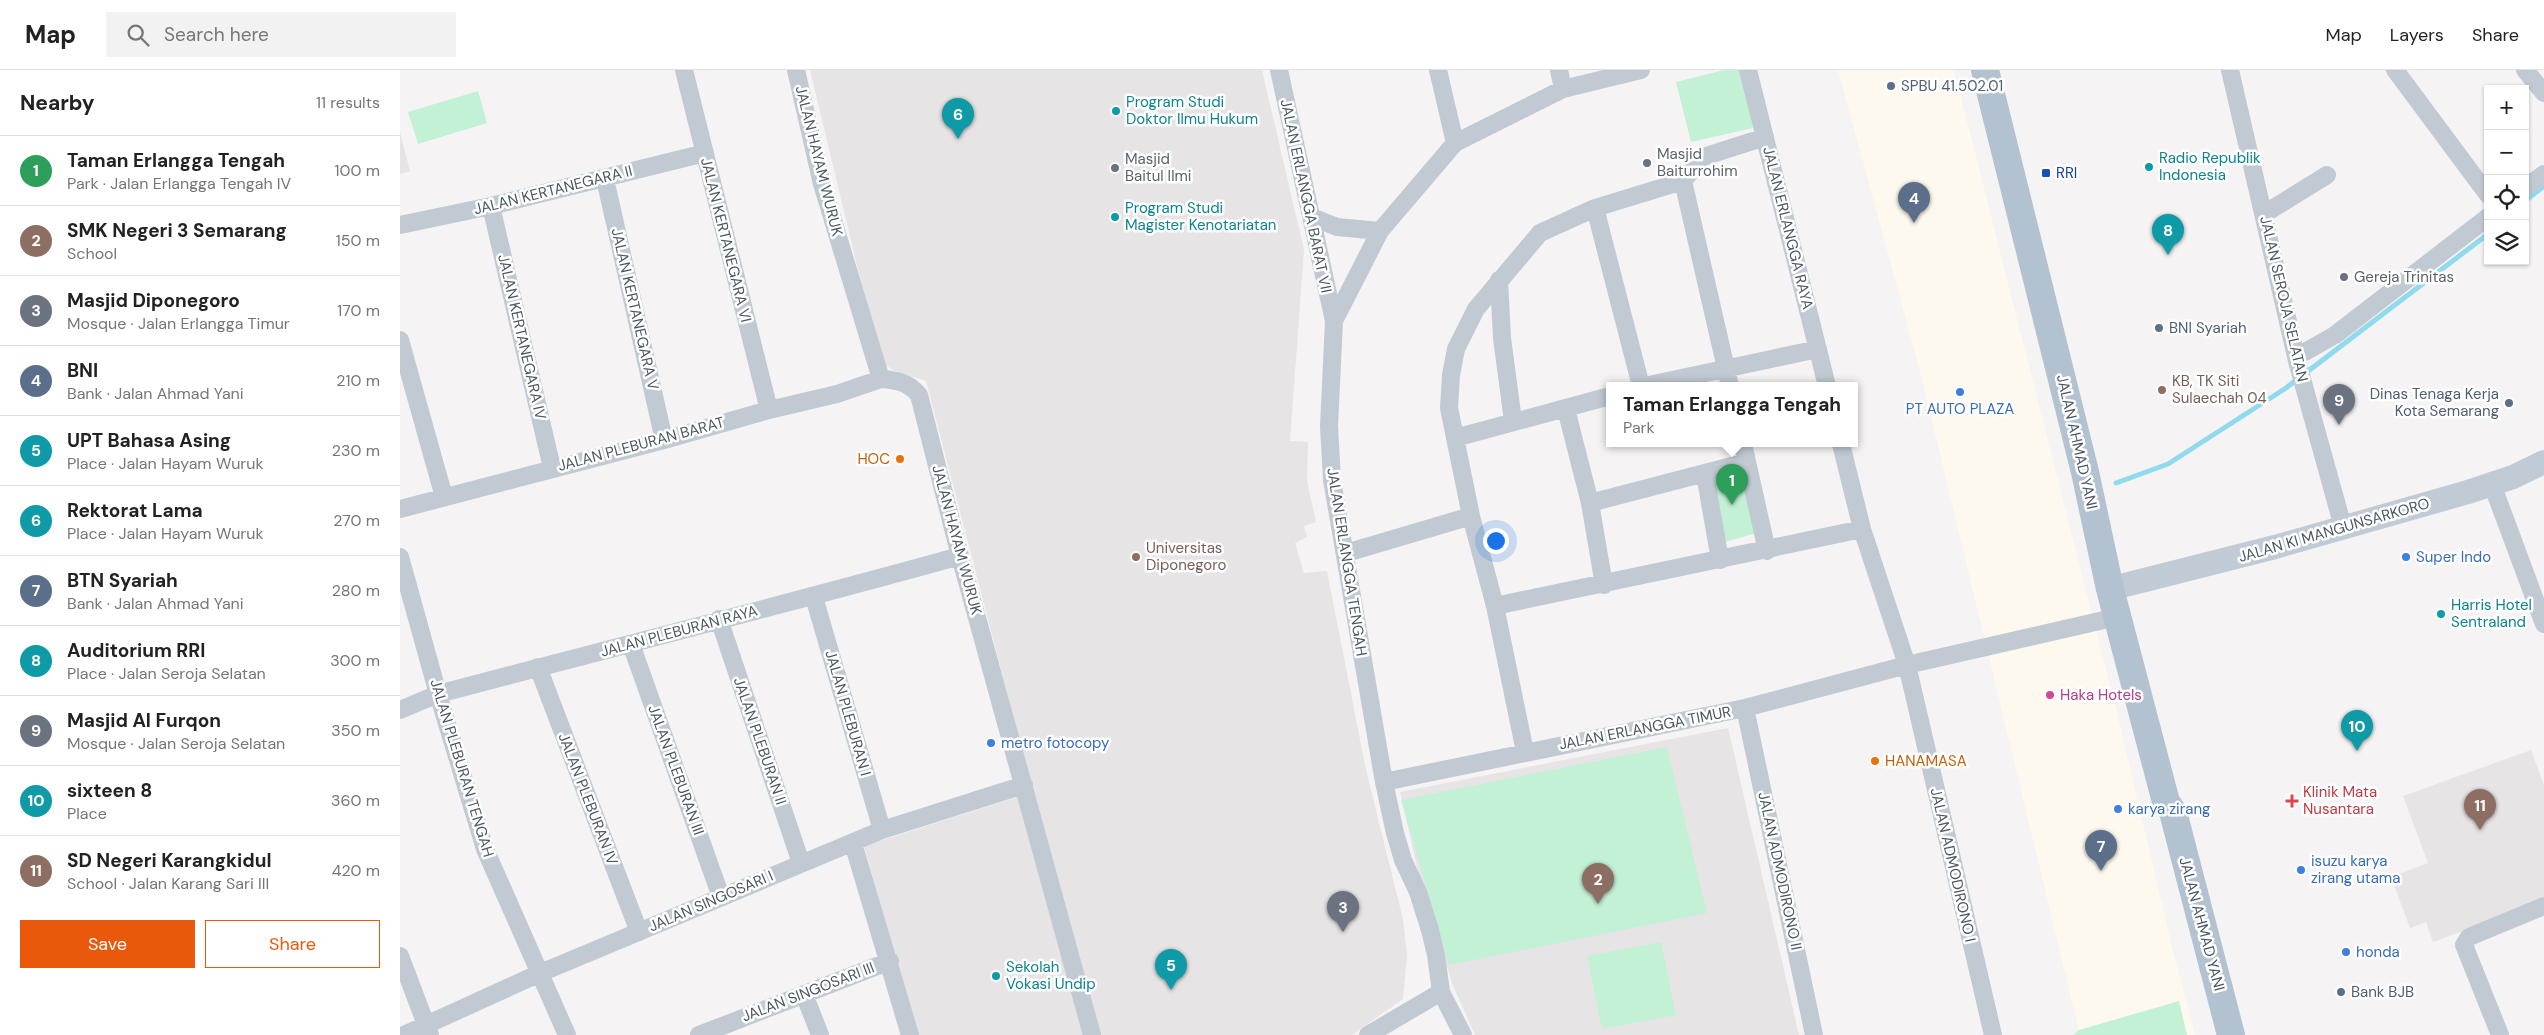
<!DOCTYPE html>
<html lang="en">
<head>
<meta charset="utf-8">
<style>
  body { margin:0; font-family:"DM Sans",sans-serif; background:#f2f2f2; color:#222 }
  .controls { position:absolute; right:15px; top:15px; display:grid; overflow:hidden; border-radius:0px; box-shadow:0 1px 4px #0004 }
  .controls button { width:45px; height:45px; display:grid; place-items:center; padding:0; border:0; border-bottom:1px solid #e0e0e0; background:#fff; color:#222; font:25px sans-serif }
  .you { position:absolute; left:1095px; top:470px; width:18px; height:18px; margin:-12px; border:4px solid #fff; border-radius:50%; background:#1a73e8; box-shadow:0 0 0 8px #1a73e833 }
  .badge { display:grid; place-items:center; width:32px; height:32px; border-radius:50%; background:#ea580c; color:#fff; font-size:16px; font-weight:700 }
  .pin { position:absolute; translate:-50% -41px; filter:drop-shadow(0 1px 2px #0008) }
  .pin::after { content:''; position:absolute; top:26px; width:18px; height:15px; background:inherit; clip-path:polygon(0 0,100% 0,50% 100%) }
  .popup { position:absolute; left:1206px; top:312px; width:252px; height:65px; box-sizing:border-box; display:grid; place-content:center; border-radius:0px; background:#fff; filter:drop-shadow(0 1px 4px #0005); font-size:16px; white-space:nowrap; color:#767676 }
  .popup b { font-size:19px; color:#222 }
  .popup::after { content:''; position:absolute; left:50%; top:100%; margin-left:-10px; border:10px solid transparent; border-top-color:#fff }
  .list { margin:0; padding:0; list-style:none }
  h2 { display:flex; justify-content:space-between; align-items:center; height:65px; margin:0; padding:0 20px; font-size:21px }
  h2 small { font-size:16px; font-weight:400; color:#767676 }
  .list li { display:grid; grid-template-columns:32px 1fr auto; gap:15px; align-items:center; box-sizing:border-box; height:70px; padding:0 20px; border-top:1px solid #e0e0e0 }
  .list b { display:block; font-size:19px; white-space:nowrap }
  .list p { margin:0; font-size:16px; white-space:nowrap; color:#767676 }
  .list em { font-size:16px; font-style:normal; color:#767676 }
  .actions { display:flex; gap:10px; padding:15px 20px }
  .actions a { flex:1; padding:11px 0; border:1px solid #ea580c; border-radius:0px; text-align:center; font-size:18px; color:#ea580c }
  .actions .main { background:#ea580c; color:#fff }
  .icon { flex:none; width:28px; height:28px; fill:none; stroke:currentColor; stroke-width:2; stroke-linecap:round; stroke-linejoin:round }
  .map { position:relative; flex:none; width:2144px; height:965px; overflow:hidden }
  header { display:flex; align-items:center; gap:30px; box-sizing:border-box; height:70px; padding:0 25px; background:#fff; border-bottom:1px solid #e0e0e0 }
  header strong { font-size:24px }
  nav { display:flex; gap:28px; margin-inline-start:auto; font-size:18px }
  .search { width:350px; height:45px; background:#f2f2f2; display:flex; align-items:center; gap:12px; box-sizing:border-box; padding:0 18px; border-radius:0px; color:#767676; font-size:19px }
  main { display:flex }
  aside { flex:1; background:#fff }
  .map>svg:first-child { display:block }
  .commercial { fill:#fdf9ef }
  .education { fill:#e6e4e5 }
  .green { fill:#c3f1d5 }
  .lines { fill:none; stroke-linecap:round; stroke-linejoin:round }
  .stream { stroke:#90daee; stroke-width:5 }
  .minor { stroke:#c1cad2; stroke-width:18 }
  .secondary { stroke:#c1cbd6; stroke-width:24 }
  .primary { stroke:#b3c2d1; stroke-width:28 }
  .service-dot { fill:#5c6f8a; stroke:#fff; stroke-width:2 }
  .culture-dot { fill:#0f9aa8; stroke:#fff; stroke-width:2 }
  .worship-dot { fill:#6b7280; stroke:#fff; stroke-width:2 }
  .transit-dot { fill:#1a4fb4; stroke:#fff; stroke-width:2 }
  .education-dot { fill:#8d6e63; stroke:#fff; stroke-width:2 }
  .shop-dot { fill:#3f7fe0; stroke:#fff; stroke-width:2 }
  .food-dot { fill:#e8710a; stroke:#fff; stroke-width:2 }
  .hotel-dot { fill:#d1479c; stroke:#fff; stroke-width:2 }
  .health-dot { fill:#e0444e; stroke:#fff; stroke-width:2 }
  .labels { text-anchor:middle; stroke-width:5; stroke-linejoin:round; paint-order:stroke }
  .service-label { font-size:15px; fill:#4e5e75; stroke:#fff; text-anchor:start }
  .culture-label { font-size:15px; fill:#0d838f; stroke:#fff; text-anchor:start }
  .worship-label { font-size:15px; fill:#5b616d; stroke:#fff; text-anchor:start }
  .street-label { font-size:15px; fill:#4a5661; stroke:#fff }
  .transit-label { font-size:15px; fill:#164399; stroke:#fff; text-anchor:start }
  .education-label { font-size:15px; fill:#785e54; stroke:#fff; text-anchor:start }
  .shop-label { font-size:15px; fill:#366cbe; stroke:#fff; text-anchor:start }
  .food-label { font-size:15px; fill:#c56008; stroke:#fff; text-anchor:end }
  .hotel-label { font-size:15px; fill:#b23c85; stroke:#fff; text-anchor:start }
  .health-label { font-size:15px; fill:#be3a42; stroke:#fff; text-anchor:start }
</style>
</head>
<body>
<header>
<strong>Map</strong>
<div class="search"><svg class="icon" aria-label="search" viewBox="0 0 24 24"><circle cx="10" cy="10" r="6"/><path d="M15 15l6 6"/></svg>Search here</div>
<nav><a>Map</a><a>Layers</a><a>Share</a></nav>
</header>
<main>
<aside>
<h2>Nearby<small>11 results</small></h2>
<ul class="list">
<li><span class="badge" style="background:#2e9e5b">1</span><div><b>Taman Erlangga Tengah</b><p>Park · Jalan Erlangga Tengah IV</p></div><em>100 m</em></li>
<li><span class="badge" style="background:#8d6e63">2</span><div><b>SMK Negeri 3 Semarang</b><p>School</p></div><em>150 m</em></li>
<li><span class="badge" style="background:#6b7280">3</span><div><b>Masjid Diponegoro</b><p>Mosque · Jalan Erlangga Timur</p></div><em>170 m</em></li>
<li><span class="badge" style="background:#5c6f8a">4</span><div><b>BNI</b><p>Bank · Jalan Ahmad Yani</p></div><em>210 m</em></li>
<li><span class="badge" style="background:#0f9aa8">5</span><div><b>UPT Bahasa Asing</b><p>Place · Jalan Hayam Wuruk</p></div><em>230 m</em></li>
<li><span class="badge" style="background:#0f9aa8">6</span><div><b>Rektorat Lama</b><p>Place · Jalan Hayam Wuruk</p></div><em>270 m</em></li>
<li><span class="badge" style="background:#5c6f8a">7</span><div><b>BTN Syariah</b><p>Bank · Jalan Ahmad Yani</p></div><em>280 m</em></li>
<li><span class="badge" style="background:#0f9aa8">8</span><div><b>Auditorium RRI</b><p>Place · Jalan Seroja Selatan</p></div><em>300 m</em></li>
<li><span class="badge" style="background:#6b7280">9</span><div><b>Masjid Al Furqon</b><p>Mosque · Jalan Seroja Selatan</p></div><em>350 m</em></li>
<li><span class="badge" style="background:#0f9aa8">10</span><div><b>sixteen 8</b><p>Place</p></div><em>360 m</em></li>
<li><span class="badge" style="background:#8d6e63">11</span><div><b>SD Negeri Karangkidul</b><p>School · Jalan Karang Sari III</p></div><em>420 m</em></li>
</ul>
<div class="actions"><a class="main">Save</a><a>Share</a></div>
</aside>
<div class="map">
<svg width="2144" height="965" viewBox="0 0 2144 965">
  <rect width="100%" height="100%" fill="#f5f3f3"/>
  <path class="commercial" d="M1438,0H1554L1718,647L1772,877L1795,965H1680L1520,301Z"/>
  <path class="education" d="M410,0H862L904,180L890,371L908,372L907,411L916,452L904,456L907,467L895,473L904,503L927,501L966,700L1003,849L1007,886L1003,929L952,965H517L464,776L633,722L526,311L493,300L480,291Z
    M0,62L10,101L0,104Z
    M1328,658L1399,965H1075L1052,913L1017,797L1000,722Z
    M2131,680L2144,715V831L2033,872L2026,852L2010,858L1991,807L2028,793L2003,726Z"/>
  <path class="green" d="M1324,0H1342L1353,58L1291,72L1276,12Z
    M78,21L87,53L18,74L8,42Z
    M1339,398L1357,463L1325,472L1306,407Z
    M1267,677L1307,843L1049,895L1001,730Z
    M1261,872L1276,945L1202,959L1187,886Z
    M1779,931L1787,965H1673L1679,960Z"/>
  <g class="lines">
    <path class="stream" d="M2125,131L2144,116
      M1716,413L1768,394L1886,318L2088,164"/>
    <path class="minor" d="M284,0L369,340
      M396,0L422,114L481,309C497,310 508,312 519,325L560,486L692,965
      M879,0L934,251
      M1038,0L1055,73
      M1159,0L1163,19
      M1348,0L1427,316
      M1830,0L1897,291L1943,457
      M1995,0L2088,125
      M2125,0L2144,23
      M205,109L264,370
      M1283,111L1330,316
      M2125,118L2144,104
      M91,136L152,398
      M1195,138L1241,316
      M1864,144L1927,105
      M912,147L937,157L980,161
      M0,155L91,136L305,83
      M1099,210L1102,268L1113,351
      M0,270L44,427
      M1896,287L1935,265L2088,147
      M1244,316L1418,279
      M1166,339L1190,433L1204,515
      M1055,368L1210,326
      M1343,374L1367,481
      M1441,374L1462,459L1507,595L1593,965
      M1305,404L1320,490
      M2092,414L2144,554
      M1190,433L1347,392
      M0,439L264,370L369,340L437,324L481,309
      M946,483L1071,446
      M0,487L38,624L85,779L167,965
      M414,527L482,760
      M1095,536L1462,459
      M319,549L401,793
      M231,574L321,827
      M138,597L239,862
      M1345,638L1414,965
      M0,640L38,624C212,578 387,534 560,486
      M1125,682L1095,536L1071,446L1049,338L1051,305L1056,279L1076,239L1140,163L1195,138L1283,111L1303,87L1365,67
      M984,712L932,410L929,356L934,251L980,161L1055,73L1163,19L1241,0
      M453,773L510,965
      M0,886L30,965
      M404,924L420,965
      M4,965L138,904L482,760L624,715
      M299,965L490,891
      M968,965L1041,922
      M1063,965L1041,922L1036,885L1030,860L1018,822L1003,790L995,763L984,712L1345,638L1507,595L1717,547
      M2100,965L2064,875L2069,867L2144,836"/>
    <path class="secondary" d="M1721,516L1875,477L2068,422L2113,407L2144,392"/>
    <path class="primary" d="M1585,0L1685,402L1710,519L1766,732L1773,742L1831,965"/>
  </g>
  <g class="service-dot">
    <circle cx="1491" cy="16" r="5"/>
    <circle cx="1759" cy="258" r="5"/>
    <circle cx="2109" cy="333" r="5"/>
    <circle cx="1941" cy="922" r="5"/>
  </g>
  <g class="culture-dot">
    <circle cx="716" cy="41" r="5"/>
    <circle cx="1749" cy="97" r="5"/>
    <circle cx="715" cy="147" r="5"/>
    <circle cx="2041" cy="544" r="5"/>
    <circle cx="596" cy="906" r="5"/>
  </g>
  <g class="worship-dot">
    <circle cx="1247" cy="93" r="5"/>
    <circle cx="715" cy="98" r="5"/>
    <circle cx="1944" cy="207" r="5"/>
  </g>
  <rect class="transit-dot" x="1641" y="98" width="10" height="10" rx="2.5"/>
  <g class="education-dot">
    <circle cx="1762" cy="320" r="5"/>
    <circle cx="736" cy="487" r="5"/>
  </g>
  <g class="shop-dot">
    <circle cx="1560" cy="322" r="5"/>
    <circle cx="2006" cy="487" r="5"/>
    <circle cx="591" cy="673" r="5"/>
    <circle cx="1718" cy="739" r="5"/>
    <circle cx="1901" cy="800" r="5"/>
    <circle cx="1946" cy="882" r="5"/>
  </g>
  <g class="food-dot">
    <circle cx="500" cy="389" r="5"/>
    <circle cx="1475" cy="691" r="5"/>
  </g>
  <circle class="hotel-dot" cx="1650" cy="625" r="5"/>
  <path class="health-dot" d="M1889.5 723.5h5v5h5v5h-5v5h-5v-5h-5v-5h5z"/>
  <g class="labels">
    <g class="service-label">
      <text x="1501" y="21">SPBU 41.502.01</text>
      <text x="1769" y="263">BNI Syariah</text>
      <text x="2099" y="329" text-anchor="end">Dinas Tenaga Kerja<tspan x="2099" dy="17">Kota Semarang</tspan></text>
      <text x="1951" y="927">Bank BJB</text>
    </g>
    <g class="culture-label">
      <text x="726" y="37">Program Studi<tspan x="726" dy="17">Doktor Ilmu Hukum</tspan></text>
      <text x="1759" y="93">Radio Republik<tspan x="1759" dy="17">Indonesia</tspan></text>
      <text x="725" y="143">Program Studi<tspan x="725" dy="17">Magister Kenotariatan</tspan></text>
      <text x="2051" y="540">Harris Hotel<tspan x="2051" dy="17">Sentraland</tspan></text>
      <text x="606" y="902">Sekolah<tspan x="606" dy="17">Vokasi Undip</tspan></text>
    </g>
    <g class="worship-label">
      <text x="1257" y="89">Masjid<tspan x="1257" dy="17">Baiturrohim</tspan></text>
      <text x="725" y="94">Masjid<tspan x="725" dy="17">Baitul Ilmi</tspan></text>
      <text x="1954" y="212">Gereja Trinitas</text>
    </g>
    <g class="street-label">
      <text transform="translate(419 91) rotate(76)" y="5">JALAN HAYAM WURUK</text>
      <text transform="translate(153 120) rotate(-14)" y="5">JALAN KERTANEGARA II</text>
      <text transform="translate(906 126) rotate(78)" y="5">JALAN ERLANGGA BARAT VII</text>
      <text transform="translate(1388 158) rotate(76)" y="5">JALAN ERLANGGA RAYA</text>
      <text transform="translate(326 170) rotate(76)" y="5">JALAN KERTANEGARA VI</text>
      <text transform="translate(1884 229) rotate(77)" y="5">JALAN SEROJA SELATAN</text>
      <text transform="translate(235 239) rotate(77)" y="5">JALAN KERTANEGARA V</text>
      <text transform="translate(122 267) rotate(77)" y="5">JALAN KERTANEGARA IV</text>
      <text transform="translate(1677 372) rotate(77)" y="5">JALAN AHMAD YANI</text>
      <text transform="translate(241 374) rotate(-15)" y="5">JALAN PLEBURAN BARAT</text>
      <text transform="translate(1934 460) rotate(-16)" y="5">JALAN KI MANGUNSARKORO</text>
      <text transform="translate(557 470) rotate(75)" y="5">JALAN HAYAM WURUK</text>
      <text transform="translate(947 492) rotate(81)" y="5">JALAN ERLANGGA TENGAH</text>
      <text transform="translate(279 561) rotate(-15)" y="5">JALAN PLEBURAN RAYA</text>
      <text transform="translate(448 643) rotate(74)" y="5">JALAN PLEBURAN I</text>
      <text transform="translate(1245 658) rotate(-11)" y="5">JALAN ERLANGGA TIMUR</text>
      <text transform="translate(360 671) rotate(71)" y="5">JALAN PLEBURAN II</text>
      <text transform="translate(62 698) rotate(73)" y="5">JALAN PLEBURAN TENGAH</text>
      <text transform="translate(276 700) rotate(70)" y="5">JALAN PLEBURAN III</text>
      <text transform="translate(188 729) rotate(69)" y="5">JALAN PLEBURAN IV</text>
      <text transform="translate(1553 795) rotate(77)" y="5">JALAN ADMODIRONO I</text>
      <text transform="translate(1380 801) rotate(78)" y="5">JALAN ADMODIRONO II</text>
      <text transform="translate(311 831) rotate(-23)" y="5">JALAN SINGOSARI I</text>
      <text transform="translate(1802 854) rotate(75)" y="5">JALAN AHMAD YANI</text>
      <text transform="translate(408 922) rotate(-21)" y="5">JALAN SINGOSARI III</text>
    </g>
    <g class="transit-label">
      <text x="1656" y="108">RRI</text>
    </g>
    <g class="education-label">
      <text x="1772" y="316">KB, TK Siti<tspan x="1772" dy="17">Sulaechah 04</tspan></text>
      <text x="746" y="483">Universitas<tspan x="746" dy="17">Diponegoro</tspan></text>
    </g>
    <g class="shop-label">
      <text x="1560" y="344" text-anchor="middle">PT AUTO PLAZA</text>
      <text x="2016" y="492">Super Indo</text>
      <text x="601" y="678">metro fotocopy</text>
      <text x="1728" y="744">karya zirang</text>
      <text x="1911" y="796">isuzu karya<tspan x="1911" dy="17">zirang utama</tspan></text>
      <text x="1956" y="887">honda</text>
    </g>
    <g class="food-label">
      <text x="490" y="394">HOC</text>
      <text x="1485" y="696" text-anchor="start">HANAMASA</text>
    </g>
    <g class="hotel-label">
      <text x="1660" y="630">Haka Hotels</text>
    </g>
    <g class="health-label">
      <text x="1903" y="727">Klinik Mata<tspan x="1903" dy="17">Nusantara</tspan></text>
    </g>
  </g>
</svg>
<div class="controls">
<button>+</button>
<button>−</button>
<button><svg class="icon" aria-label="locate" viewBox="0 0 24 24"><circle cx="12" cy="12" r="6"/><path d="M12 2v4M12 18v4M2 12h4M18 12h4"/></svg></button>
<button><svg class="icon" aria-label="layers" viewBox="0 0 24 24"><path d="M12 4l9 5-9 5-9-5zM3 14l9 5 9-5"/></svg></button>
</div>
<div class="you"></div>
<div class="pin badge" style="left:1332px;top:435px;background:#2e9e5b">1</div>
<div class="popup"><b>Taman Erlangga Tengah</b>Park</div>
<div class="pin badge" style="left:1198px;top:834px;background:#8d6e63">2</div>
<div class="pin badge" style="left:943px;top:862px;background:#6b7280">3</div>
<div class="pin badge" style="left:1514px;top:153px;background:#5c6f8a">4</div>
<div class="pin badge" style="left:771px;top:920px;background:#0f9aa8">5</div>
<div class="pin badge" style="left:558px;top:69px;background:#0f9aa8">6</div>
<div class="pin badge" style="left:1701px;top:801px;background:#5c6f8a">7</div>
<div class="pin badge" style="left:1768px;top:185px;background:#0f9aa8">8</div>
<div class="pin badge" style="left:1939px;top:355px;background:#6b7280">9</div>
<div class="pin badge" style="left:1957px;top:681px;background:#0f9aa8">10</div>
<div class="pin badge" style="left:2080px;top:760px;background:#8d6e63">11</div>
</div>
</main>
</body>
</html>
